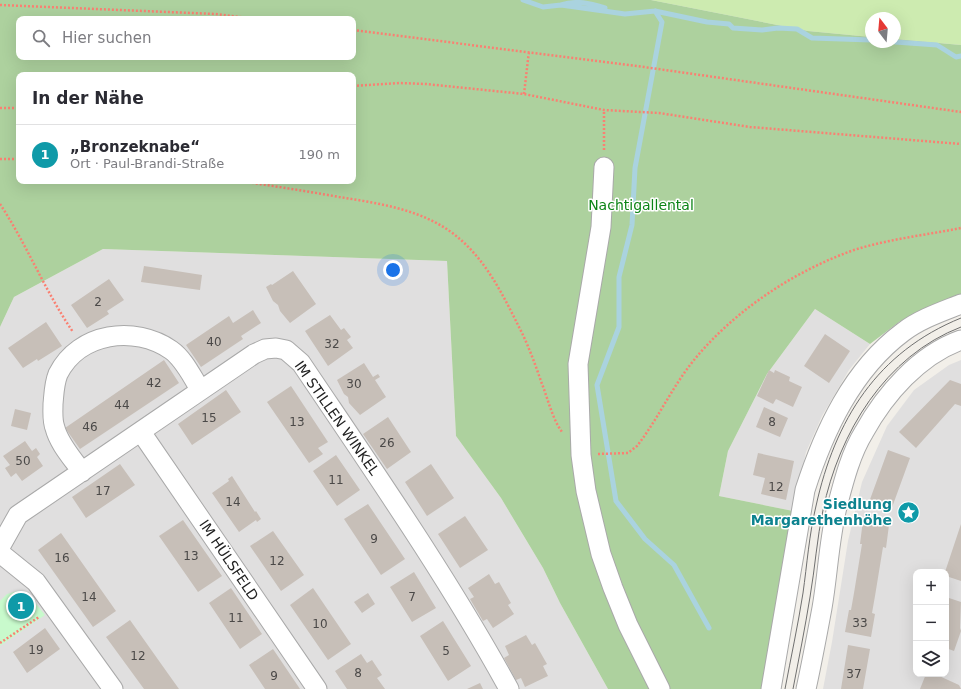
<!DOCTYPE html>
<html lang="de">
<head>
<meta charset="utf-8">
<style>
  body { margin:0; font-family:"DejaVu Sans",sans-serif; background:#f2f2f3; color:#2b2b33 }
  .controls { position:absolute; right:12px; bottom:12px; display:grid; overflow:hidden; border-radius:8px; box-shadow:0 4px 16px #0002 }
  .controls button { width:36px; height:36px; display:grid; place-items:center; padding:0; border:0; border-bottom:1px solid #e1e1e2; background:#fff; color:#2b2b33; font:20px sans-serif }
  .compass { position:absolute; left:865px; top:12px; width:36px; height:36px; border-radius:50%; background:#fff; box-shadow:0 4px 16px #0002; rotate:344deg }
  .you { position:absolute; left:393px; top:270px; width:14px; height:14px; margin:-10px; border:3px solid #fff; border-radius:50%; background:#1a73e8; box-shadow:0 0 0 6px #1a73e833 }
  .badge { display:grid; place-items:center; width:26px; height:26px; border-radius:50%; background:#d40000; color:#fff; font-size:13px; font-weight:700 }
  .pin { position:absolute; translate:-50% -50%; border:2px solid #fff; box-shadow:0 1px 4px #0006 }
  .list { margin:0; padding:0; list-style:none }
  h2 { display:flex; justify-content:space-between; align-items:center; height:52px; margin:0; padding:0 16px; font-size:17px }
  h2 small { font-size:13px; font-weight:400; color:#7c7c81 }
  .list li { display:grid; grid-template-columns:26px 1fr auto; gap:12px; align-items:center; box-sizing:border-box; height:60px; padding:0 16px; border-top:1px solid #e1e1e2 }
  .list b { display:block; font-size:15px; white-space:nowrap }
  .list p { margin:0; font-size:13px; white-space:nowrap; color:#7c7c81 }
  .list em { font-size:13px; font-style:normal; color:#7c7c81 }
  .icon { flex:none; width:22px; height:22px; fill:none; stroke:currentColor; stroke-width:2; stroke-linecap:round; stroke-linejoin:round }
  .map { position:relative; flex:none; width:961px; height:689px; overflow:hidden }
  .search { position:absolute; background:#fff; box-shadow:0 4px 16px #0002; left:16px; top:16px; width:340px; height:44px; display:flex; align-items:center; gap:10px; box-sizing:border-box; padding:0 14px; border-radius:8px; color:#7c7c81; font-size:15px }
  .panel { position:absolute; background:#fff; box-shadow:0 4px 16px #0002; left:16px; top:72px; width:340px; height:112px; border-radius:8px }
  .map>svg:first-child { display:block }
  .residential { fill:#e0dfdf; fill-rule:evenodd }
  .grass { fill:#cdebb0 }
  .forest { fill:#add19e; fill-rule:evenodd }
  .park { fill:#c8facc }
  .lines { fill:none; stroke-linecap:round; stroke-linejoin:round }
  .stream { stroke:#aad3df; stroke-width:5 }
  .building { fill:#c7bfb8 }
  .minor-casing { stroke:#a9a9a9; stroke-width:21 }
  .path { stroke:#fa8072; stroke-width:2.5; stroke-dasharray:2 2; stroke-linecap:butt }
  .minor { stroke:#fff; stroke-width:19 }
  .tram { stroke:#707070; stroke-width:1 }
  .labels { text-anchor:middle; stroke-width:3; stroke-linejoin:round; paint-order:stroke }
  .number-label { font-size:12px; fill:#4b4948 }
  .park-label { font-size:14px; fill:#0c8416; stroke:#fff }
  .street-label { font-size:14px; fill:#222; stroke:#fff }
  .culture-label { font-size:14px; font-weight:bold; fill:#0d838f; stroke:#fff; text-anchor:end }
</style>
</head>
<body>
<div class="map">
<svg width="961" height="689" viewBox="0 0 961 689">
  <rect width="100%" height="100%" fill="#f2efe9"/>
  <path class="residential" d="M103,249L447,261L456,436L501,498L543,568L560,603L608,689H0V327L14,297Z
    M815,309L870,344L849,370L822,416L806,452L793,511L719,496L728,451L767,374Z
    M961,360V689H823L832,642L848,541L862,482L887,426L914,390L949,365ZM916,572H946V674H916Z"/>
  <path class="grass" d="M651,0H961V45L895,39V18H871V37L808,31Z"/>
  <path class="forest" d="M0,0H651L808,31L871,37V42H895V39L961,45V296L899,322L870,344L815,309L767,374L728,451L719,496L793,511L763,689H608L560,603L543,568L501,498L456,436L447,261L103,249L14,297L0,327ZM19,19H353V57H19ZM19,75H353V181H19Z"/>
  <path class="park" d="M18,591L29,595L45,615L0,646V601L7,594Z"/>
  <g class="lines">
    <path class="stream" d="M523,0L543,7L561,5L625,14L655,11L707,22L729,24L733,28L762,30L778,28L797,29L812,38L871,40
      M561,5C577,0 589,3 605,8
      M655,11L662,22L635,168L632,225L619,277V327L597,385L616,501L645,539L674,565L709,628
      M895,42L937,45L956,57L961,56"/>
  </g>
  <path class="building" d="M144,266L202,275L200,290L141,282Z
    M293,271L316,304L290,323L280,311L278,305L273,301L266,287L271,284L272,285Z
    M109,279L124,300L107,311L109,314L87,328L71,305Z
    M253,310L261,323L241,336L243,339L201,367L186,345L229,316L233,323Z
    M330,315L341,330L344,328L351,337L347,340L353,348L328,366L305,331Z
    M46,322L62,346L38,361L37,359L23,368L8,348Z
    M825,334L850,351L829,383L804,366Z
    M164,360L179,383L80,449L65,428Z
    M364,363L373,377L378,374L380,377L375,380L386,397L360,415L349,403L348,397L344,394L337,380Z
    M769,370L774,373L775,370L790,377L789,381L802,387L793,407L776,399L773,404L757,396Z
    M950,380L961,384V406L955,404L916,448L899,432Z
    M291,386L328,442L318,448L323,454L309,463L267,402Z
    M226,390L241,412L192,445L178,424Z
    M764,407L788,418L780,437L756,427Z
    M15,409L31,413L27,430L11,426Z
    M388,417L411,452L387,469L363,434Z
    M25,441L32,451L36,448L40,454L37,457L43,466L22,481L16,473L11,477L5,468L10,465L3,456Z
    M888,450L910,458L890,513L868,505Z
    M758,453L794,461L786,500L761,494L765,478L753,475Z
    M336,455L360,490L337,506L313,471Z
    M120,464L135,485L86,518L72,497Z
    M431,464L454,498L427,516L405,482Z
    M232,476L255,512L256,511L261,519L257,522L256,520L239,532L212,493L229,481L228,479Z
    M368,504L405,559L381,575L344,519Z
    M465,516L488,550L460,568L438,534Z
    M183,520L222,576L198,592L159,536Z
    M863,520L889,525L886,548L883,547L875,596L872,613L875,614L871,637L845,632L849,610H851L854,593L862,544H860Z
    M961,524V581L946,576L945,572Z
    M273,531L304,575L281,591L250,546Z
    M61,533L116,611L93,627L38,550Z
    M414,572L436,608L412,622L390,587Z
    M489,574L495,584L499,582L511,603L508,605L514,614L493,628L487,619L483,621L470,599L474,597L468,588Z
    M231,588L262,634L240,649L209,603Z
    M313,588L351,644L328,660L290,605Z
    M368,593L375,604L362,613L354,602Z
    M946,597L961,602L960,628L961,631L954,651L946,648Z
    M130,620L169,675L179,689H144L106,637Z
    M443,621L471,666L448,681L420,636Z
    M45,628L60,649L27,673L13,652Z
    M526,635L532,645L535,643L547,664L543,666L548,676L525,687L521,678L516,680L504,658L509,655L505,646Z
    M848,645L870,649L863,689H841Z
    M273,649L298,686L300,689H265L249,665Z
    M361,654L367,663L372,660L382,675L377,678L385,689H347L335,671Z
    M926,674L936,677L937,675L959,685L961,689H920Z
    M480,683L483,689H467Z"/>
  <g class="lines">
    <defs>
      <path id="minor" d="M604,167L601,227L578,364L581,455L586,491L601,554L613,588L628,625L660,689
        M141,432L317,689
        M82,472C73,459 59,444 55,428C52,420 53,412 53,404C54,394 54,384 58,374C79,332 135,325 171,350C184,359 192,377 200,389
        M0,547L18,515L254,354L265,349L276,348L286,350L301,363C373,470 447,576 509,689
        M0,553L36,582L113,689
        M771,689L805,490C824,431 852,370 903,332C920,319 941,312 961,304
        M806,689C812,662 817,635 822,608C828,574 829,537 838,503C844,480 851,453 864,432C885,394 919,355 961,340"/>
    </defs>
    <use href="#minor" class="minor-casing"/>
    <path class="path" d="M0,5L215,14L256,19
      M353,30L644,67L961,112
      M353,86L399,83L426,84L524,94L604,110L659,113L750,127L961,144
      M524,94L529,51
      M0,108H19
      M604,150V110
      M0,159H19
      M240,181C273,186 306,191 339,197C377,203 419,209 451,232C483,255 501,291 518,325C528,344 535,364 542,384C548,399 552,418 562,432
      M0,204C27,245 45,291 73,332
      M598,454L628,453L637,446C658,419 672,387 694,360C734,311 794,271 854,250C889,239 926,235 961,228
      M0,643L39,617"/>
    <use href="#minor" class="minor"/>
    <path class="tram" d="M785,689C791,657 798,625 803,593C807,565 809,535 816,506C835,420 877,352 961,318
      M793,689C799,658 805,628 810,597C815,568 817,538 823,510C839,433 885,356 961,327"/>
  </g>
  <defs>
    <symbol id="sight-disc" viewBox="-11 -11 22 22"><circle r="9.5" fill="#0f9aa8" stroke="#fff"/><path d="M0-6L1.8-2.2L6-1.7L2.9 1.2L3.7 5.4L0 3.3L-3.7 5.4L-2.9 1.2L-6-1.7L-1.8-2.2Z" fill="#fff"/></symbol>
  </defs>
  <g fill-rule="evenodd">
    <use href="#sight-disc" x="896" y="500" width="25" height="25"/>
  </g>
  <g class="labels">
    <g class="number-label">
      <text x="98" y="306">2</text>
      <text x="214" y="346">40</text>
      <text x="332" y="348">32</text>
      <text x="154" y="387">42</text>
      <text x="354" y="388">30</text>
      <text x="122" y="409">44</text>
      <text x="209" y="422">15</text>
      <text x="297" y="426">13</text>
      <text x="772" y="426">8</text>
      <text x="90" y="431">46</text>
      <text x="387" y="447">26</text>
      <text x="23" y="465">50</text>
      <text x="336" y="484">11</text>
      <text x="776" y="491">12</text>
      <text x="103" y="495">17</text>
      <text x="233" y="506">14</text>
      <text x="374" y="543">9</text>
      <text x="191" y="560">13</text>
      <text x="62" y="562">16</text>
      <text x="277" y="565">12</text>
      <text x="89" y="601">14</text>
      <text x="412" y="601">7</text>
      <text x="236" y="622">11</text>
      <text x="860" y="627">33</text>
      <text x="320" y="628">10</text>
      <text x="36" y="654">19</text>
      <text x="446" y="655">5</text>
      <text x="138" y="660">12</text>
      <text x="358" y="677">8</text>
      <text x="854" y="678">37</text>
      <text x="274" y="680">9</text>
    </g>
    <g class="park-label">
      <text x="641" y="210">Nachtigallental</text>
    </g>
    <g class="street-label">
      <text transform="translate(337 418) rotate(55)" y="5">IM STILLEN WINKEL</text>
      <text transform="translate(229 560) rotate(56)" y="5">IM HÜLSFELD</text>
    </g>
    <g class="culture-label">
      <text x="892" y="509">Siedlung<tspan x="892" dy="16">Margarethenhöhe</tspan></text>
    </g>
  </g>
</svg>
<div class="controls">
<button>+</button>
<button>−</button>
<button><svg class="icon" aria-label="layers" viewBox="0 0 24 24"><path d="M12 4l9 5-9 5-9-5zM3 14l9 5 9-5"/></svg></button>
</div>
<svg class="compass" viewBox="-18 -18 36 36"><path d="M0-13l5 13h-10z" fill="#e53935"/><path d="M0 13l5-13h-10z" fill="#7c7c81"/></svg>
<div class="you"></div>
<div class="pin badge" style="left:21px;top:606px;background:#0f9aa8">1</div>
<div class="search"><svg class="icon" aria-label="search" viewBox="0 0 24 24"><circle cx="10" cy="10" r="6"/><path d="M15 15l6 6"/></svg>Hier suchen</div>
<section class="panel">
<h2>In der Nähe<small></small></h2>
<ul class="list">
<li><span class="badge" style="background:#0f9aa8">1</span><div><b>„Bronzeknabe“</b><p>Ort · Paul-Brandi-Straße</p></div><em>190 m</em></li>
</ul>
</section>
</div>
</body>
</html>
